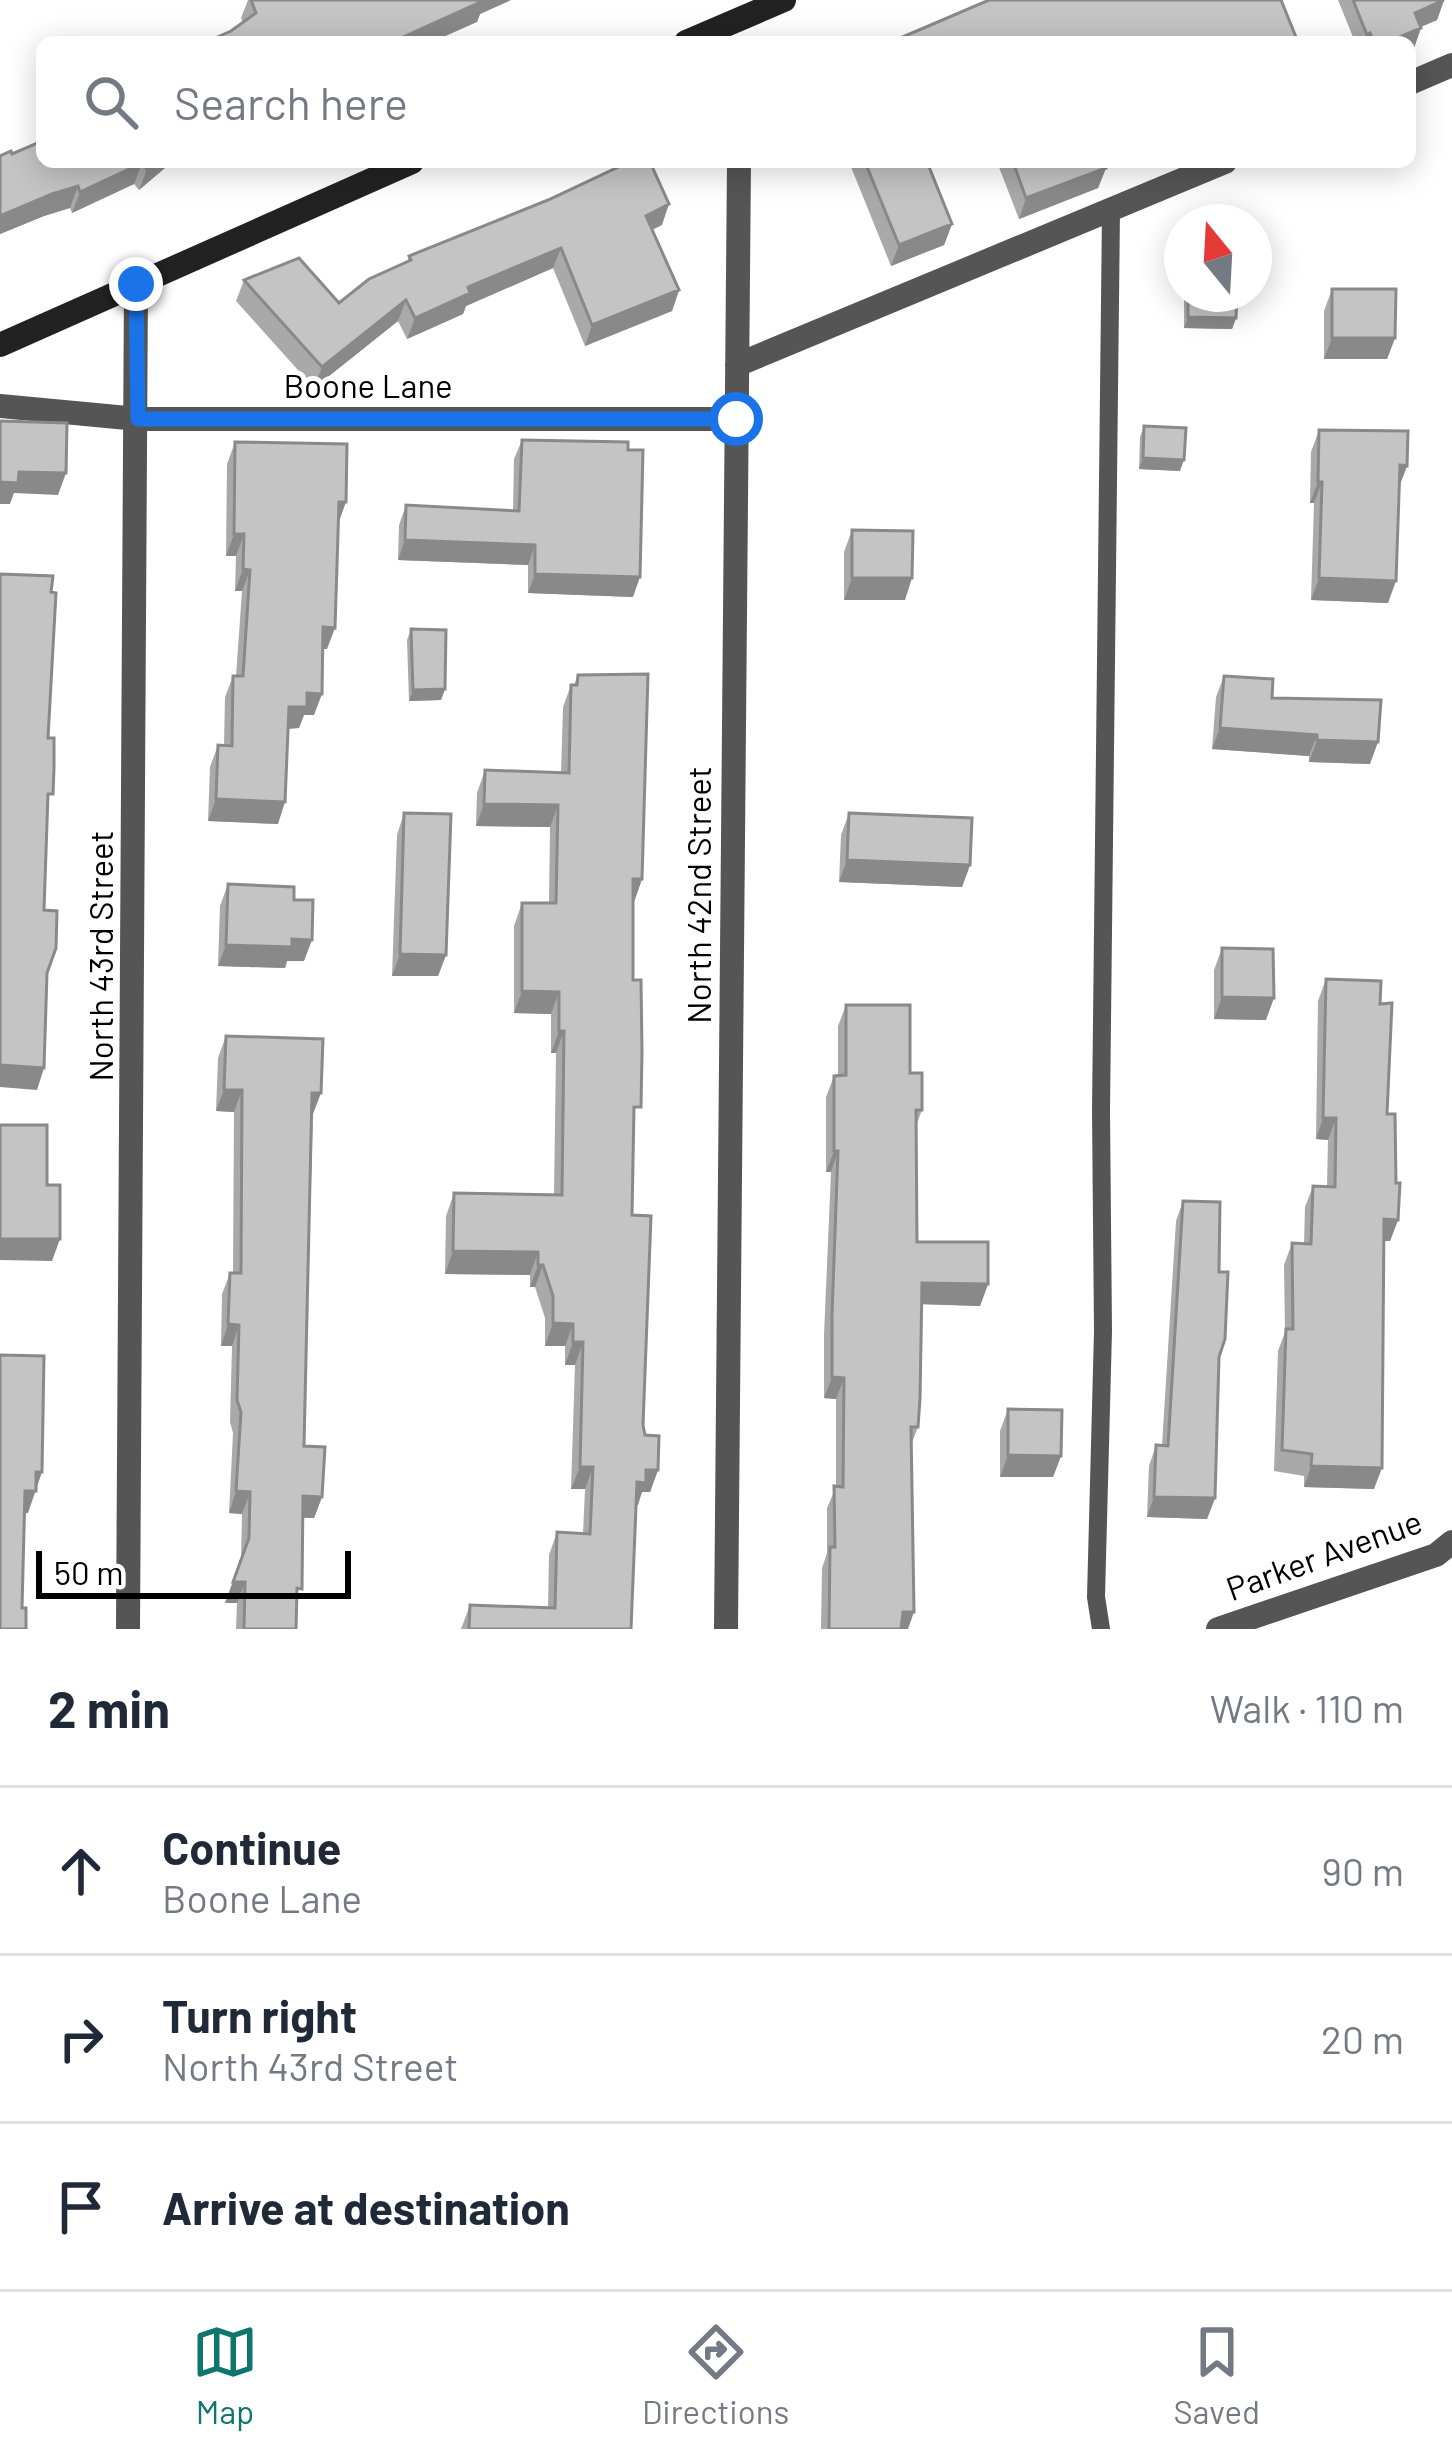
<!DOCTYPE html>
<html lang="en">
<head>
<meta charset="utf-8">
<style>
  body { margin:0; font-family:Barlow,sans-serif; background:#f2f2f3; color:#1f2937 }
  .compass { position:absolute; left:1164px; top:204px; width:108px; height:108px; border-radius:50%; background:#fff; box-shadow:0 6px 30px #0003; rotate:342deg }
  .scale { position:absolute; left:36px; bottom:30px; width:315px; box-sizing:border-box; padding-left:12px; border:6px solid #000; border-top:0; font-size:33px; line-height:42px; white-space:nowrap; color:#000; -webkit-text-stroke:9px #fff; paint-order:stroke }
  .stop { position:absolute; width:36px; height:36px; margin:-27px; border:9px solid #1a73e8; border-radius:50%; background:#fff }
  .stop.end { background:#1a73e8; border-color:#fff; box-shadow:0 3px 12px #0008 }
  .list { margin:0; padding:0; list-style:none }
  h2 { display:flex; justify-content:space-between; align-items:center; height:156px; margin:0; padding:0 48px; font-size:51px }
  h2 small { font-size:39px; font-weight:400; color:#747a83 }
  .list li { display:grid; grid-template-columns:78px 1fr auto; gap:36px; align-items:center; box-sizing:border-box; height:168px; padding:0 48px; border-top:3px solid #e0e1e3 }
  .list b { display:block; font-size:45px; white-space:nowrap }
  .list p { margin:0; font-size:39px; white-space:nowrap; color:#747a83 }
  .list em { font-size:39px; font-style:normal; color:#747a83 }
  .icon { flex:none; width:66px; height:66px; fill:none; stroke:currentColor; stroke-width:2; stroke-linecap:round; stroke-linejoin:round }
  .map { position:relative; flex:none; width:1452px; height:1629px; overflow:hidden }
  .search { position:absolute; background:#fff; box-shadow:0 6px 30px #0003; left:36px; right:36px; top:36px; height:132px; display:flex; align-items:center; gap:30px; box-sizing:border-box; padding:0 42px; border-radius:18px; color:#747a83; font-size:45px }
  .sheet { height:660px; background:#fff }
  nav { display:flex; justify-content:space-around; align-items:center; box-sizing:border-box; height:168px; border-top:3px solid #e0e1e3; background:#fff; font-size:33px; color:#747a83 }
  nav a { display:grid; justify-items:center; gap:6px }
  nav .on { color:#0f766e }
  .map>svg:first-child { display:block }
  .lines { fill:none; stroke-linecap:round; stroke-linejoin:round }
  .lane { stroke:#555; stroke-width:18 }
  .street { stroke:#555; stroke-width:24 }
  .secondary { stroke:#222; stroke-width:24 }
  .wall { fill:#a9a9a9 }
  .shaded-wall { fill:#898989 }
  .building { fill:#c4c4c4; stroke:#898989; stroke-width:3 }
  .route { stroke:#1a73e8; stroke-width:15 }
  .labels { text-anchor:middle; stroke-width:10; stroke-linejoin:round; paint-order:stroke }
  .street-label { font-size:33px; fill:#000; stroke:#fff }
</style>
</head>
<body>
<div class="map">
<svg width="1452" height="1629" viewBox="0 0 1452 1629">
  <rect width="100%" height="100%" fill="#fff"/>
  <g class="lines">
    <path class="lane" d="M1101,1629L1096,1597L1103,1331L1101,1111L1111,211"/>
    <path class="street" d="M1410,83L1452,65
      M737,365L1225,162
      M0,406L138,419H736
      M128,1629L136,283
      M726,1629L739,162
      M1218,1629L1436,1555L1452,1542"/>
    <path class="secondary" d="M686,42L784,0
      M0,345L412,162"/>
  </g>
  <path class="wall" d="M248,0H511L480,14L477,22H243L241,18Z
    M1338,0H1444L1437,20L1421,27L1414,48L1410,42H1355Z
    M12,154L172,162L139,190L134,184L72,213L70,208L44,216L0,234V156Z
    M849,162H940L929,167L952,224L944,245L891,266Z
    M997,162H1104L1106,168L1098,188L1019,219Z
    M662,225L652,230L679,290L672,311L585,346L553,268L466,306L463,314L407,339L398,321L314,388L236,301L244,280L339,303L407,262L409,256Z
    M1332,289L1395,338L1387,359H1324V311Z
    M1184,294H1237L1236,318L1232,329L1184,328Z
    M1144,426L1180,471L1139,469L1140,437Z
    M1319,430L1407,466L1399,487L1388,603L1311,600L1314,503H1310L1311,452Z
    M522,440L633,597L528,593V565L398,560L399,525L406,505L513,511L514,459Z
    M235,442L338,524L327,649H323L314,715H304L299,728L288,729L278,824L208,821L210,767L218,745H224L225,697L233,676H236L242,591H235L236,556H226L227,464Z
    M852,530L905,600H844V552Z
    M411,629L445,689L441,700L409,701L407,640Z
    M578,675L642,879L634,902L632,1215L643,1425L645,1435L658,1470L650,1492H642L636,1505L631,1629H461L470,1605L548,1608L549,1555L557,1532L583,1533L585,1489H571L575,1365H565V1346H545V1318L535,1287H530V1275L445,1274L446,1216L454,1193L554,1195L556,1053H551V1014L514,1013V926L522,903H549L550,827L476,826L477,793L485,770L561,773L563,707L571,685H574Z
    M1224,676L1370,764L1309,762V756L1212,749L1216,697Z
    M404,813L446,955L438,976H392L397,835Z
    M849,813L970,865L962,887L839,882L841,835Z
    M228,884L294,900L304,961H287L285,968L218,966L220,906Z
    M1222,948L1266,1020L1214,1019V970Z
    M1326,979L1380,1004L1387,1114L1396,1183L1398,1220L1390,1241H1384L1374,1489L1304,1487V1476L1274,1471L1278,1351L1285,1332L1284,1265L1292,1243L1304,1244L1305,1207L1313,1186L1327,1187L1328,1140L1316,1139L1318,1001Z
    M846,1005L910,1073L922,1110L916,1126L917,1242L988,1284L980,1306L922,1304L918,1427L911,1445L908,1629H821L822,1568L827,1553V1508L836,1487V1399L824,1398V1335L831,1172H826V1097L834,1076H838V1026Z
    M226,1036L313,1114L304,1446L322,1497L314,1518H302L296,1629H236L237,1603H225L241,1559L242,1514L229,1513L233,1433L230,1422L232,1346H221L222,1294L230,1273H233L234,1112L216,1111L218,1058Z
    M1183,1201L1215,1498L1207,1519L1147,1517L1149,1466L1156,1445H1162L1176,1221Z
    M1008,1409L1061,1456L1053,1477H1000V1431Z"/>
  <path class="shaded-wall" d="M480,0H511L480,14L477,22L432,42H392Z
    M1444,0L1437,20L1408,32L1415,13Z
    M1421,28L1414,48L1410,49V42H1388Z
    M155,162H172L139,190L147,169Z
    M142,163L134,184L72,213L80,192Z
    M1106,168L1098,188L1019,219L1026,198Z
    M78,186L70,208L44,216L0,234V216L52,194Z
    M669,204L662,225L638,236L646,216Z
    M952,224L944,245L891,266L899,245Z
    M561,248L553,268L466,306L463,314L407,339L415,318L468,287Z
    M679,290L672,311L585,346L592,325Z
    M406,300L398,321L314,388L322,367Z
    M1188,317L1236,318L1232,329L1184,328Z
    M1332,338H1395L1387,359H1324Z
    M1143,458L1184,460L1180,471L1139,469Z
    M1400,465L1407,466L1399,487Z
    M19,472L66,473L58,495L14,493L10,504H0V482Z
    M1318,482H1322L1314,503H1310Z
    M339,502H346L338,524Z
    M234,534H244L236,556H226Z
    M405,540L535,545L528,565L398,560Z
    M243,569L250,570L242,591H235Z
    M535,574L640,577L633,597L528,593Z
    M852,578H912L905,600H844Z
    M1319,578L1396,581L1388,603L1311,600Z
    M323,627L335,628L327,649H315Z
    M445,689L441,700L409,701L413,690Z
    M307,693L322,694L314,715H304L299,728L281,729L289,707Z
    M1220,728L1317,735L1309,756L1212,749Z
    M1317,740L1378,742L1370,764L1309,762Z
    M216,799L285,802L278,824L208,821Z
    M484,804L558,805L550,827L476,826Z
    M847,860L970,865L962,887L839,882Z
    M633,879H642L634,902Z
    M292,939L312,940L304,961H287L285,968L218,966L226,945Z
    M400,954L446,955L438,976H392Z
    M522,991L559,992L551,1014L514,1013Z
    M1222,997L1274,998L1266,1020L1214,1019Z
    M559,1031H564L556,1053H551Z
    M0,1065L44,1068L37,1090L0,1087Z
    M224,1090H242L234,1112L216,1111Z
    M312,1093H321L313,1114H304Z
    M1323,1118H1336L1328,1140L1316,1139Z
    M834,1151H838L831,1172H826Z
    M1384,1219L1398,1220L1390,1241H1376Z
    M0,1239H60L52,1261L0,1260Z
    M453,1251L538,1252L530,1275L445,1274Z
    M538,1265H543L535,1287H530Z
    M922,1283L988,1284L980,1306L914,1304Z
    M553,1323L573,1324L565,1346H545Z
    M228,1324L239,1325L232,1346H221Z
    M573,1342H583L575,1365H565Z
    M832,1377L844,1378L836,1399L824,1398Z
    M1008,1455L1061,1456L1053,1477H1000Z
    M1311,1466L1382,1468L1374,1489L1304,1487Z
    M580,1467H593L585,1489H571Z
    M646,1470H658L650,1492H642L638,1505H629L637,1482Z
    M36,1472H42L28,1513H17L25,1491Z
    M236,1491L250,1492L242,1514L229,1513Z
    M303,1496L322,1497L314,1518L295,1517Z
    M1154,1497L1215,1498L1207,1519L1147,1517Z
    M233,1582H245L237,1603H225Z
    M903,1612H914L908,1629H896Z"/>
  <path class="building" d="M251,0H485L392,42H206L231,31L256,13Z
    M989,0H1281L1298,42H891Z
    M1353,0H1444L1415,13L1421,28L1388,42H1374L1370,33L1367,35Z
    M42,141V162H155L147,169L142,163L80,192L78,186L52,194L0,216V156L11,151L12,154Z
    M629,162H650L669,204L646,216L679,290L592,325L561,248L468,287L470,293L415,318L406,300L322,367L244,280L299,258L339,303L369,279L411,260L409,256L548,200Z
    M865,162H927L952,224L899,245Z
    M1013,162H1104L1106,168L1026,198Z
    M1332,289H1396L1395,338H1332Z
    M1188,294H1237L1236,318L1188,317Z
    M0,421L67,423L66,473L19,472L18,483L0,482Z
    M1144,426L1186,428L1184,460L1143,458Z
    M1319,430L1408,431L1407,466L1400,465L1396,581L1319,578L1322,482H1318Z
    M522,440L628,442V450H643L640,577L535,574V545L405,540L406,505L519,511Z
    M235,442L347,444L346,502H339L335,628L323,627L322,694L307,693V707H289L285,802L216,799L218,745L232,746L233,676H243L250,570L243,569L244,534H234Z
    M852,530L913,531L912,578H852Z
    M0,574L53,576L51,592L56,593L48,738H54V768L53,794H48L44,910L57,911L56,948L47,973L44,1068L0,1065Z
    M411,629L446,630L445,689L413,690Z
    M648,674L642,879H633V980H641L642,1051L641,1107H634L632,1215L651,1216L643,1425L645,1435L659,1436L658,1470H646V1483L637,1482L631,1629H469L470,1605L555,1608L557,1532L590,1534L593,1467H580L583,1342H573V1324L553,1323V1296L543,1265H538V1252L453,1251L454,1193L562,1195L564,1031H559V992L522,991V903H556L558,805L484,804L485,770L569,773L571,685H577L578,675Z
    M1224,676L1273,679L1272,698L1381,700L1378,742L1317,740V735L1220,728Z
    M404,813L451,814L446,955L400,954Z
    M849,813L972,818L970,865L847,860Z
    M228,884L294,887V900H313L312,940L292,939V947L226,945Z
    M1222,948L1273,949L1274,998L1222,997Z
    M1326,979L1381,981L1380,1004L1392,1003L1387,1114H1395L1396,1183H1400L1398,1220L1384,1219L1382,1468L1311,1466L1312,1454L1282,1450L1286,1329H1293L1292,1243L1311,1244L1313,1186L1335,1187L1336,1118H1323Z
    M846,1005H910V1073H922V1110H916L917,1242H988V1284L922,1283L920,1399L918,1427H911L914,1612H903L901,1629H829L830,1547H835L834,1486L843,1487L844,1378L832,1377V1314L838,1151H834V1076L846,1075Z
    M226,1036L323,1039L321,1093H312L304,1446L325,1447L322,1497L303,1496L302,1589L297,1588L296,1629H244L245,1582H233L249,1538L250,1492L236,1491L241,1412L237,1400L239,1325L228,1324L230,1273H241L242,1090H224Z
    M0,1125H47V1185H60V1239H0Z
    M1183,1201L1220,1202L1219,1272H1228L1225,1339L1219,1357L1215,1498L1154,1497L1156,1445L1168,1446Z
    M0,1355L44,1356L42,1472H36V1491H25L22,1608H26V1629H0Z
    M1008,1409L1062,1410L1061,1456L1008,1455Z"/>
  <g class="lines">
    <path class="route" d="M136,284L138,419H736"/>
  </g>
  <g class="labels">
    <g class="street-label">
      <text x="368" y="398">Boone Lane</text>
      <text transform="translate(699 895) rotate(-90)" y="12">North 42nd Street</text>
      <text transform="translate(101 956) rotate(-90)" y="12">North 43rd Street</text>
      <text transform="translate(1324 1555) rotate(-20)" y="12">Parker Avenue</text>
    </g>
  </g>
</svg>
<svg class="compass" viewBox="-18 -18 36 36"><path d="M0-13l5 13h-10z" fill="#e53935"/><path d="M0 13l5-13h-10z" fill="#747a83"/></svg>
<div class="scale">50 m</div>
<div class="stop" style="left:736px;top:419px"></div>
<div class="stop end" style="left:136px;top:284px"></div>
<div class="search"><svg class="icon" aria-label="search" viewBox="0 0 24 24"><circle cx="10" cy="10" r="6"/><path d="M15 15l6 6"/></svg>Search here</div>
</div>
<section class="sheet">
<h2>2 min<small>Walk · 110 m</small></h2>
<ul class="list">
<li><svg class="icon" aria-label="ahead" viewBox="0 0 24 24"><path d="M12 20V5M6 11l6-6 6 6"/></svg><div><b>Continue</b><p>Boone Lane</p></div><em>90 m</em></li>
<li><svg class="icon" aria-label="right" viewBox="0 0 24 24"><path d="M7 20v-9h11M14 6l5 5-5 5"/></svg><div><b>Turn right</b><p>North 43rd Street</p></div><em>20 m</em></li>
<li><svg class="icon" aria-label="arrive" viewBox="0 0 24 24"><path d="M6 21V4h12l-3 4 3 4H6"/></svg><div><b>Arrive at destination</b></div></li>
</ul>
</section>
<nav>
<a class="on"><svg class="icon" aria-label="map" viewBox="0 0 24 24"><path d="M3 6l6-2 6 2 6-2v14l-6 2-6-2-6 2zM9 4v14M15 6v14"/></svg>Map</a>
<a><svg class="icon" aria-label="directions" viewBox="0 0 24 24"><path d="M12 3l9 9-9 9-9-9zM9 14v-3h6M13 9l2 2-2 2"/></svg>Directions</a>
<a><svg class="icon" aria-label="saved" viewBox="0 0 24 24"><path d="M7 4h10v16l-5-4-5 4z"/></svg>Saved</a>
</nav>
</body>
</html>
